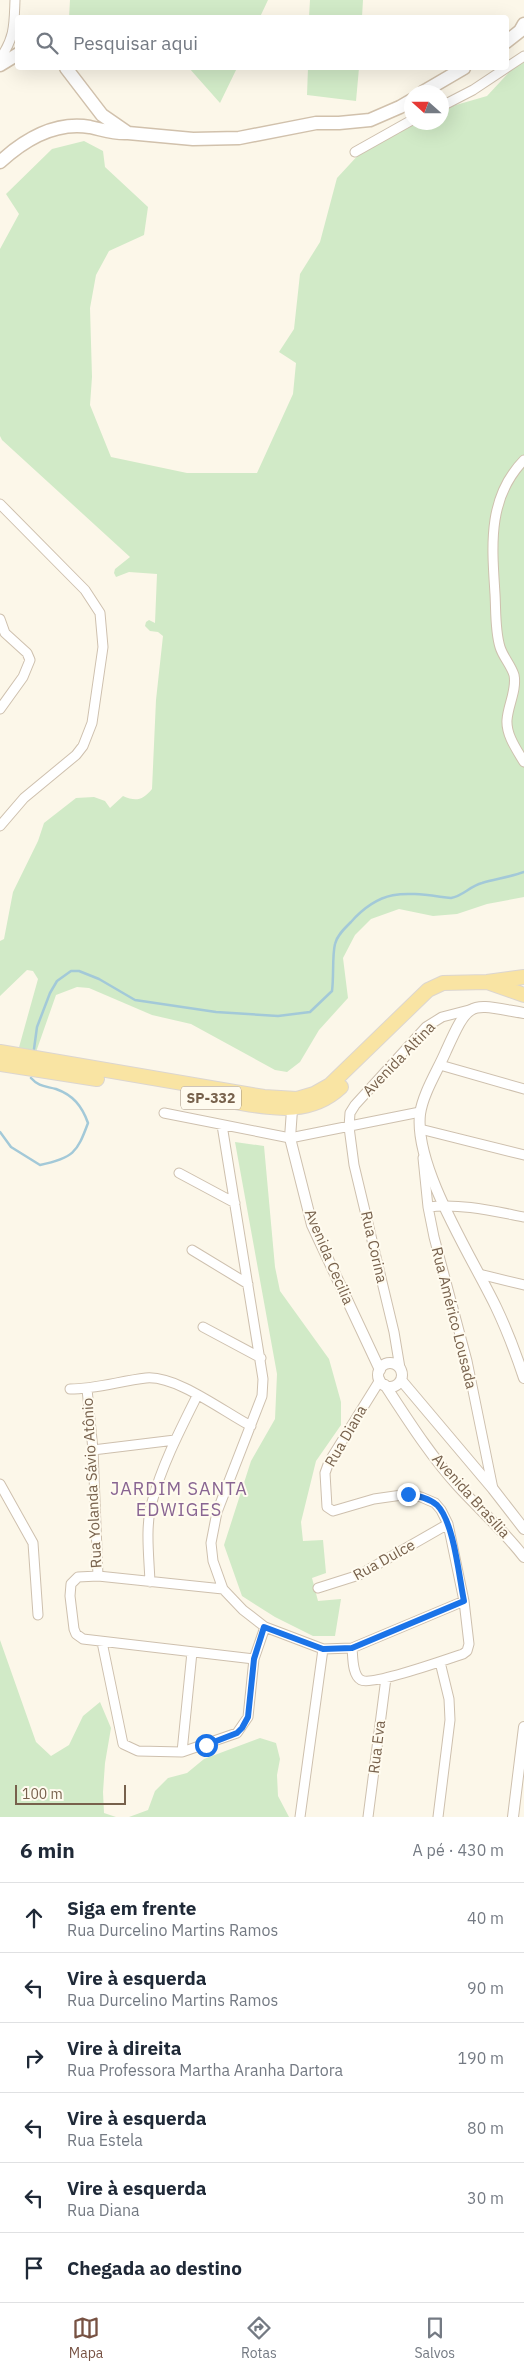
<!DOCTYPE html>
<html lang="pt">
<head>
<meta charset="utf-8">
<style>
  body { margin:0; font-family:"IBM Plex Sans",sans-serif; background:#f2f2f3; color:#1f2937 }
  .compass { position:absolute; left:404px; top:85px; width:45px; height:45px; border-radius:50%; background:#fff; box-shadow:0 5px 20px #0002; rotate:291deg }
  .scale { position:absolute; left:15px; bottom:12px; width:111px; box-sizing:border-box; padding-left:5px; border:2px solid #77614c; border-top:0; font-size:14px; line-height:18px; white-space:nowrap; color:#77614c; -webkit-text-stroke:4px #fffbef; paint-order:stroke }
  .stop { position:absolute; width:15px; height:15px; margin:-11px; border:4px solid #1a73e8; border-radius:50%; background:#fff }
  .stop.end { background:#1a73e8; border-color:#fff; box-shadow:0 1px 5px #0008 }
  .list { margin:0; padding:0; list-style:none }
  h2 { display:flex; justify-content:space-between; align-items:center; height:65px; margin:0; padding:0 20px; font-size:21px }
  h2 small { font-size:16px; font-weight:400; color:#747a83 }
  .list li { display:grid; grid-template-columns:32px 1fr auto; gap:15px; align-items:center; box-sizing:border-box; height:70px; padding:0 20px; border-top:1px solid #e0e1e3 }
  .list b { display:block; font-size:19px; white-space:nowrap }
  .list p { margin:0; font-size:16px; white-space:nowrap; color:#747a83 }
  .list em { font-size:16px; font-style:normal; color:#747a83 }
  .icon { flex:none; width:28px; height:28px; fill:none; stroke:currentColor; stroke-width:2; stroke-linecap:round; stroke-linejoin:round }
  .map { position:relative; flex:none; width:524px; height:1817px; overflow:hidden }
  .search { position:absolute; background:#fff; box-shadow:0 5px 20px #0002; left:15px; right:15px; top:15px; height:55px; display:flex; align-items:center; gap:12px; box-sizing:border-box; padding:0 18px; border-radius:5px; color:#747a83; font-size:19px }
  .sheet { height:485px; background:#fff }
  nav { display:flex; justify-content:space-around; align-items:center; box-sizing:border-box; height:70px; border-top:1px solid #e0e1e3; background:#fff; font-size:14px; color:#747a83 }
  nav a { display:grid; justify-items:center; gap:2px }
  nav .on { color:#775243 }
  .map>svg:first-child { display:block }
  .green { fill:#d1eac7 }
  .lines { fill:none; stroke-linecap:round; stroke-linejoin:round }
  .stream { stroke:#a3c9d8; stroke-width:2.5 }
  .minor-casing { stroke:#cec0ae; stroke-width:11 }
  .tertiary-casing { stroke:#cec0ae; stroke-width:12 }
  .secondary-casing { stroke:#d1c1ac; stroke-width:15 }
  .primary-casing { stroke:#dcd6d0; stroke-width:16 }
  .minor { stroke:#fff; stroke-width:9 }
  .tertiary { stroke:#fff; stroke-width:10 }
  .secondary { stroke:#fff; stroke-width:12 }
  .primary { stroke:#f9e4a3; stroke-width:14 }
  .route { stroke:#1a73e8; stroke-width:6 }
  .labels { text-anchor:middle; stroke-width:4; stroke-linejoin:round; paint-order:stroke }
  .shield { fill:#fffbef; stroke:#a08f7d; stroke-width:1 }
  .shield-label { font-size:14px; font-weight:bold; fill:#77614c }
  .street-label { font-size:15px; fill:#77614c; stroke:#fffbef }
  .quarter-label { font-size:18px; letter-spacing:1px; fill:#896592; stroke:#fffbef }
</style>
</head>
<body>
<div class="map">
<svg width="524" height="1817" viewBox="0 0 524 1817">
  <rect width="100%" height="100%" fill="#fcf7e9"/>
  <path class="green" d="M70,0H268L260,17L69,18Z
    M310,0H363L362,17H309Z
    M524,56V897L487,904L457,914L433,916L399,909L371,919L355,935L343,958L348,998L319,1030L300,1062L287,1072L275,1070L191,1024L152,1015L89,988L77,987L56,995L36,1052L18,1051L38,979L33,971L27,970L0,996V941L4,939L13,892L38,841L44,823L76,798L94,797L105,801L110,808L123,796C136,802 143,800 152,789L156,700L163,636L158,632L150,631L145,626L146,622L149,620L155,623L157,574L129,572L116,577L114,573L115,569L130,557L2,440L0,436V249L19,214L6,194L52,149L84,141L103,151L105,167L148,207L144,235L109,251L96,275L90,308L92,377L90,405L111,457L187,473H257L293,394L296,363L279,352L294,329L300,274L320,242L337,178L362,151L413,123L442,122V109L487,96Z
    M189,68H237L220,103Z
    M308,68H359L356,101L307,95Z
    M235,1142L264,1146L275,1267L280,1291L329,1359L341,1402V1425L316,1461L301,1522L303,1541L323,1540L326,1573L312,1578L318,1601L341,1599L335,1636H313L275,1617L242,1596L224,1545L251,1461L275,1419L277,1374Z
    M0,1640L36,1742L51,1756L69,1745L83,1716L100,1702L111,1728L105,1763L103,1792L104,1813L116,1817H0Z
    M260,1738L276,1743L280,1759L277,1775L278,1796L289,1817H129L148,1810L155,1791L168,1778L187,1773L204,1759Z"/>
  <g class="lines">
    <path class="stream" d="M34,1049L37,1027L50,993L57,981L71,971H79L99,979L135,1000L216,1012L278,1016L310,1012L332,991C334,977 332,956 335,944C337,935 345,928 351,922C383,886 408,893 451,898C463,896 470,886 482,883C496,879 510,877 524,872
      M0,1132L11,1147L40,1165C73,1158 77,1153 88,1123C82,1106 73,1095 56,1089C45,1086 39,1087 31,1078"/>
    <defs>
      <path id="minor" d="M0,59C15,37 14,25 15,0
        M442,106L473,90L524,56
        M355,152L412,120
        M524,460C487,498 492,546 495,594C496,611 495,631 500,647C503,657 511,665 514,675C517,690 508,705 507,720C506,735 517,750 524,762
        M0,504L85,590L100,613L103,647L92,723L83,746L76,755L24,798L0,826
        M0,619L5,633L27,653L30,660L23,677L0,709
        M440,1065L524,1089
        M164,1113L290,1138L420,1112
        M222,1125L263,1379L262,1396L217,1512L211,1543L213,1561L223,1589L243,1610L265,1627L323,1649L352,1648L464,1601
        M420,1129L524,1155
        M423,1158L428,1207L434,1237L467,1361L493,1489
        M179,1173L235,1203
        M428,1207C460,1203 493,1211 524,1217
        M192,1250L248,1284
        M479,1274L524,1285
        M203,1327L261,1358
        M400,1368L394,1332L354,1165L349,1127L350,1113L355,1105L426,1027L442,1017L469,1010
        M70,1389C96,1389 120,1381 146,1378C176,1375 224,1412 251,1426
        M87,1389L93,1450L98,1576
        M93,1450L175,1440
        M0,1484L33,1543L38,1615
        M150,1582C149,1556 145,1527 152,1502C162,1465 180,1430 197,1396
        M318,1588L359,1575L448,1524
        M223,1589L98,1576L78,1577L71,1584L70,1596L74,1629L76,1634L83,1639L254,1659
        M102,1642L123,1744L138,1751L182,1752L237,1733L248,1717L254,1659L265,1627
        M352,1648C353,1657 352,1675 361,1680C372,1686 448,1659 463,1654L467,1651L469,1644L464,1601L448,1524L441,1510L435,1503L421,1497L409,1494L374,1499L333,1511L327,1507L325,1473L329,1462L380,1380
        M182,1752L192,1652
        M300,1817L323,1649
        M368,1817L386,1678
        M438,1817L450,1720L449,1699L440,1662"/>
      <path id="tertiary" d="M524,1013C469,1004 470,998 446,1051C438,1070 423,1093 420,1114C414,1168 472,1257 496,1307C507,1330 516,1354 524,1378
        M292,1110L290,1138L312,1225L380,1370
        M378 1375a12 12 0 1 1 24 0a12 12 0 1 1-24 0Z
        M401,1380L493,1489L524,1529
        M385,1385C408,1420 430,1455 458,1486C480,1510 504,1531 524,1557
        M513,1817L524,1727"/>
      <path id="secondary" d="M506,42L520,31L524,24
        M0,65L18,54
        M66,68L102,115L128,133
        M423,92L464,68
        M0,162C25,139 55,121 90,127C104,130 114,134 128,133L193,139L239,138L316,123H339L370,120L400,107L412,100"/>
      <path id="primary" d="M487,982L524,995
        M0,1052L264,1097L297,1099L314,1094L330,1085L428,990L443,983L487,982L524,977
        M0,1064L97,1079
        M229,1101C268,1107 308,1118 341,1087"/>
    </defs>
    <use href="#minor" class="minor-casing"/>
    <use href="#tertiary" class="tertiary-casing"/>
    <use href="#secondary" class="secondary-casing"/>
    <use href="#primary" class="primary-casing"/>
    <use href="#minor" class="minor"/>
    <use href="#tertiary" class="tertiary"/>
    <use href="#secondary" class="secondary"/>
    <use href="#primary" class="primary"/>
  </g>
  <g class="lines">
    <path class="route" d="M206,1745L237,1733L242,1728L248,1717L254,1659L264,1627L323,1649L352,1648L464,1601C459,1577 454,1522 437,1505C429,1498 418,1496 408,1494"/>
  </g>
  <g class="labels">
    <rect class="shield" x="181" y="1086.5" width="60" height="23" rx="4"/>
    <g class="shield-label">
      <text x="211" y="1103">SP-332</text>
    </g>
    <g class="street-label">
      <text transform="translate(399 1059) rotate(-46)" y="5">Avenida Altina</text>
      <text transform="translate(374 1247) rotate(77)" y="5">Rua Corina</text>
      <text transform="translate(329 1257) rotate(67)" y="5">Avenida Cecilia</text>
      <text transform="translate(454 1318) rotate(76)" y="5">Rua Américo Lousada</text>
      <text transform="translate(346 1436) rotate(-60)" y="5">Rua Diana</text>
      <text transform="translate(92 1483) rotate(-93)" y="5">Rua Yolanda Sávio Atônio</text>
      <text transform="translate(471 1496) rotate(48)" y="5">Avenida Brasília</text>
      <text transform="translate(384 1560) rotate(-29)" y="5">Rua Dulce</text>
      <text transform="translate(377 1747) rotate(-83)" y="5">Rua Eva</text>
    </g>
    <g class="quarter-label">
      <text x="179" y="1495">JARDIM SANTA<tspan x="179" dy="21">EDWIGES</tspan></text>
    </g>
  </g>
</svg>
<svg class="compass" viewBox="-18 -18 36 36"><path d="M0-13l5 13h-10z" fill="#e53935"/><path d="M0 13l5-13h-10z" fill="#747a83"/></svg>
<div class="scale">100 m</div>
<div class="stop" style="left:206px;top:1745px"></div>
<div class="stop end" style="left:408px;top:1494px"></div>
<div class="search"><svg class="icon" aria-label="search" viewBox="0 0 24 24"><circle cx="10" cy="10" r="6"/><path d="M15 15l6 6"/></svg>Pesquisar aqui</div>
</div>
<section class="sheet">
<h2>6 min<small>A pé · 430 m</small></h2>
<ul class="list">
<li><svg class="icon" aria-label="ahead" viewBox="0 0 24 24"><path d="M12 20V5M6 11l6-6 6 6"/></svg><div><b>Siga em frente</b><p>Rua Durcelino Martins Ramos</p></div><em>40 m</em></li>
<li><svg class="icon" aria-label="left" viewBox="0 0 24 24"><path d="M17 20v-9H6M10 6l-5 5 5 5"/></svg><div><b>Vire à esquerda</b><p>Rua Durcelino Martins Ramos</p></div><em>90 m</em></li>
<li><svg class="icon" aria-label="right" viewBox="0 0 24 24"><path d="M7 20v-9h11M14 6l5 5-5 5"/></svg><div><b>Vire à direita</b><p>Rua Professora Martha Aranha Dartora</p></div><em>190 m</em></li>
<li><svg class="icon" aria-label="left" viewBox="0 0 24 24"><path d="M17 20v-9H6M10 6l-5 5 5 5"/></svg><div><b>Vire à esquerda</b><p>Rua Estela</p></div><em>80 m</em></li>
<li><svg class="icon" aria-label="left" viewBox="0 0 24 24"><path d="M17 20v-9H6M10 6l-5 5 5 5"/></svg><div><b>Vire à esquerda</b><p>Rua Diana</p></div><em>30 m</em></li>
<li><svg class="icon" aria-label="arrive" viewBox="0 0 24 24"><path d="M6 21V4h12l-3 4 3 4H6"/></svg><div><b>Chegada ao destino</b></div></li>
</ul>
</section>
<nav>
<a class="on"><svg class="icon" aria-label="map" viewBox="0 0 24 24"><path d="M3 6l6-2 6 2 6-2v14l-6 2-6-2-6 2zM9 4v14M15 6v14"/></svg>Mapa</a>
<a><svg class="icon" aria-label="directions" viewBox="0 0 24 24"><path d="M12 3l9 9-9 9-9-9zM9 14v-3h6M13 9l2 2-2 2"/></svg>Rotas</a>
<a><svg class="icon" aria-label="saved" viewBox="0 0 24 24"><path d="M7 4h10v16l-5-4-5 4z"/></svg>Salvos</a>
</nav>
</body>
</html>
